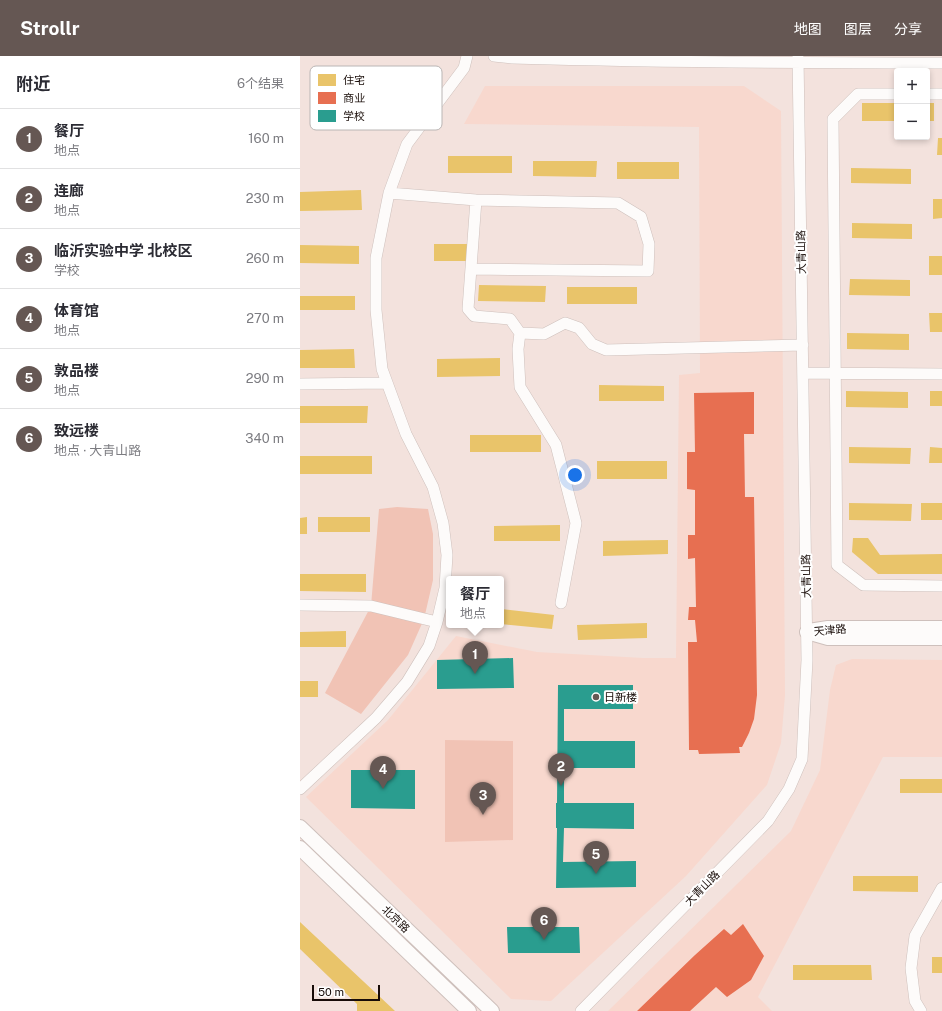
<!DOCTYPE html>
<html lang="zh">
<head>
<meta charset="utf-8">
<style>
  body { margin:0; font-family:"Public Sans","Noto Sans SC",sans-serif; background:#f2f2f3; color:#2b2b33 }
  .controls { position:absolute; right:12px; top:12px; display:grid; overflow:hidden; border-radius:4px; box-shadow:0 2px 6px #0003 }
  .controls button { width:36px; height:36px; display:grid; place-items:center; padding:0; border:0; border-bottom:1px solid #e1e1e2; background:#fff; color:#2b2b33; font:20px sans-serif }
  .scale { position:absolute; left:12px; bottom:10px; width:68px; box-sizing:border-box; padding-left:4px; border:2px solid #180c08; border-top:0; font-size:11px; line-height:14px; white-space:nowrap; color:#180c08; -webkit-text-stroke:3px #fff; paint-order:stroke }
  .you { position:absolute; left:275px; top:419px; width:14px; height:14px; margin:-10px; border:3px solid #fff; border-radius:50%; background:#1a73e8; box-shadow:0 0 0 6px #1a73e833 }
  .badge { display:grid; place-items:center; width:26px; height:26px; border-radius:50%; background:#655753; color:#fff; font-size:13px; font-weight:700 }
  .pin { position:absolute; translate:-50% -33px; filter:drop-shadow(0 1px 2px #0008) }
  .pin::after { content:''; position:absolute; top:21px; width:14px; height:12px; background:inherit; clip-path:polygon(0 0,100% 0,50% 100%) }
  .popup { position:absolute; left:146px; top:520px; width:58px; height:52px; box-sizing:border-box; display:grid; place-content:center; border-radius:4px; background:#fff; filter:drop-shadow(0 1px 3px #0005); font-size:13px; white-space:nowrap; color:#7c7c81 }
  .popup b { font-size:15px; color:#2b2b33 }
  .popup::after { content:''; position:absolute; left:50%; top:100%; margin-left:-8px; border:8px solid transparent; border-top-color:#fff }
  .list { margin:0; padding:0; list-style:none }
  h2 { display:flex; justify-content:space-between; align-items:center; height:52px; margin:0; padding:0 16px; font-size:17px }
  h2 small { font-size:13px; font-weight:400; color:#7c7c81 }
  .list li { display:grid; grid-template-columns:26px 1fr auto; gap:12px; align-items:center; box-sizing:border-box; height:60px; padding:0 16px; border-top:1px solid #e1e1e2 }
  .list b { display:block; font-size:15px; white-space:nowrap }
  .list p { margin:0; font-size:13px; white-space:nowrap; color:#7c7c81 }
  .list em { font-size:13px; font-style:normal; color:#7c7c81 }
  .map { position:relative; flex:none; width:642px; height:955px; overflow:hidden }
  header { display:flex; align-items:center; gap:24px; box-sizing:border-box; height:56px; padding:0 20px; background:#655753; color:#fff }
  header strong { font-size:19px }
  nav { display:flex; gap:22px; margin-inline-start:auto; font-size:14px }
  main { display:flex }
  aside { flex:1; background:#fff }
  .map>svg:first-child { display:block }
  .built { fill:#f8d8ce }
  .green { fill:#f1c3b5 }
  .homes { fill:#e9c46a }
  .shops { fill:#e76f51 }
  .schools { fill:#2a9d8f }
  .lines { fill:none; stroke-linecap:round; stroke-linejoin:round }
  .minor-casing { stroke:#cec0bc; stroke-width:12 }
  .major-casing { stroke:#cec0bc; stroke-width:16 }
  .minor { stroke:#fdfbfa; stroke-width:11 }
  .major { stroke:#fdfbfa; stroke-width:14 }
  .poi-dot { fill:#655753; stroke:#fff; stroke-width:1.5 }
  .labels { text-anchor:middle; stroke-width:4; stroke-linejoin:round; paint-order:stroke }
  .street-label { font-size:11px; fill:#180c08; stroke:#fff }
  .poi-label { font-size:11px; fill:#180c08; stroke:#fff; text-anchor:start }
  .key { fill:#fff; stroke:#bab6b5; stroke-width:1 }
  .key-label { font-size:11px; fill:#180c08 }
</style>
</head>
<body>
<header>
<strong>Strollr</strong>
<nav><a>地图</a><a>图层</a><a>分享</a></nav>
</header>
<main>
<aside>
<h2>附近<small>6个结果</small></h2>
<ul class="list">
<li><span class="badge">1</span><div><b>餐厅</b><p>地点</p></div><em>160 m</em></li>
<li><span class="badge">2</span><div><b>连廊</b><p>地点</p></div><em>230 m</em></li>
<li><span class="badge">3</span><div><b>临沂实验中学 北校区</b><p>学校</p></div><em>260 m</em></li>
<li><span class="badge">4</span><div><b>体育馆</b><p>地点</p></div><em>270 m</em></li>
<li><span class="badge">5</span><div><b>敦品楼</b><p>地点</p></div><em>290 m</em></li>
<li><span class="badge">6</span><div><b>致远楼</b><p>地点 · 大青山路</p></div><em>340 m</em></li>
</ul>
</aside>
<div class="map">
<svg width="642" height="955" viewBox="0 0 642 955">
  <rect width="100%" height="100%" fill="#f3e2dd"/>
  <path class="built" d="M185,30H444L481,55L485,639L481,687L467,729L386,820L251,945L211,943L6,741L88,664L156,580L237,596L343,602H376L379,319L400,317L399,71L164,68Z
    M552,603L642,604V701H583L458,941L472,955H308L491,775L520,714L530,634L536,609Z"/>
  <path class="green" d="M97,451L128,453L133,478V524L124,563L108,599L61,658L25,637L71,550L79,453Z
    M145,684L213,685V784L145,786Z"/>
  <path class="homes" d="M562,47H597V65H562Z
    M627,47H634V65H627Z
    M638,82H642V99H637Z
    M148,100H212V117H148Z
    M233,105H297L296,121L233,120Z
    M317,106H379V123H317Z
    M551,112L611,113V128L551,127Z
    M61,134L62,154L0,155V136Z
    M633,143H642V162L633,163Z
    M552,167L612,168V183L552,182Z
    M134,188H167V205H134Z
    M0,189L59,190V208L0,207Z
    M629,200H642V219H629Z
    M550,223L610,224V240L549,239Z
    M179,229L246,230L245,246L178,245Z
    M267,231H337V248H267Z
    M0,240H55V254H0Z
    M629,257H642V276H630Z
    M547,277L609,278V294L547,293Z
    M54,293L55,312H0V294Z
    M200,302V320L137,321V303Z
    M299,329L364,330V345H299Z
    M546,335L608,336V352L546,351Z
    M630,335H642V350H630Z
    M0,350H68L67,367H0Z
    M170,379H241V396H170Z
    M549,391L611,392L610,408L549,407Z
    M630,391L642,392V407H629Z
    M0,400H72V418H0Z
    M297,405H367V423H297Z
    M549,447L612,448L611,465L549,464Z
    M621,447H642V464H621Z
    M7,461V478H0V462Z
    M18,461H70V476H18Z
    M260,469V485H194V470Z
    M553,482H568L580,499L642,498V518H578L552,496Z
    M368,484V498L303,500V485Z
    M0,518H66V536L0,535Z
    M201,553L254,559L252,573L201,568Z
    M347,567V582L278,584L277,569Z
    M46,575V591H0V576Z
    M0,625H18V641H0Z
    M600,723H642V737H600Z
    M553,820H618V836L553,835Z
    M0,866L95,955H57V948L0,893Z
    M632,901H642V917H632Z
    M493,909H571L572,924H493Z"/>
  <path class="shops" d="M454,336V378H444L445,441H454L457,639L454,663L449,677L442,691H439L440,697L399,698L398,694H389L388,586H397L395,564H388L389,551H396L395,502L388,503V479H395V434L387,433V396H395L394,337Z
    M443,868L464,900L451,924L427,941L416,931L390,955H337L395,899L424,873L431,879Z"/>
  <path class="schools" d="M213,602L214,632L137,633V604Z
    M258,629H333V653H264V685H335V712H264V747H334V773L264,772L263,806L336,805V831L256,832L257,772H256V747H257Z
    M51,714H115V753L51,752Z
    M207,871H279L280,897H208Z"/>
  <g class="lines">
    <defs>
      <path id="minor" d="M194,0L212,2C356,6 499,7 642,7
        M597,38H558L533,63L537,509L563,529L642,530
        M627,38H642
        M89,137L176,144L318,147L341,161L349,188L348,215L171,213
        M176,144L168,253L174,260L210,263L220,277L218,293L220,331L256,389L276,467L261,547
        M220,277L244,278L265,267L279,272L292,288L306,294L503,289
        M503,317L642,318
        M0,328L87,327
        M0,549L71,550L137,566
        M0,733L76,662L107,626L129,590L137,566L145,532L147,499L143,467L133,431L106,378L82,313L76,254V202L89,137L107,88L164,12L167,0
        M281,955L468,765L489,733L502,703L507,604L498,0
        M621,955L615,945L611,912L615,880L642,832"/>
      <path id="major" d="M509,575L528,572H642
        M507,576L528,582H642
        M0,771L192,955
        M0,792L169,955"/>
    </defs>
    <use href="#minor" class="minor-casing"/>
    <use href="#major" class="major-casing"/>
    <use href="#minor" class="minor"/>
    <use href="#major" class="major"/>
  </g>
  <circle class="poi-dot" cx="296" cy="641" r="4"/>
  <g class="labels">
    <g class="street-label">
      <text transform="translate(501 196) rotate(-91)" y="4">大青山路</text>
      <text transform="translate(506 520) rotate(-91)" y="4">大青山路</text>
      <text transform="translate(530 574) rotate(-5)" y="4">天津路</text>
      <text transform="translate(402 832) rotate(-45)" y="4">大青山路</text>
      <text transform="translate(96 863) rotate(44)" y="4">北京路</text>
    </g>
    <g class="poi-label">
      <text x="304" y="645">日新楼</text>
    </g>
  </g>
  <rect x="10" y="10" width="132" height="64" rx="6" class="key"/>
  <rect x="18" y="18" width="18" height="12" fill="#e9c46a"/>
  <rect x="18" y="36" width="18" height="12" fill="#e76f51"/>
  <rect x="18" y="54" width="18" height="12" fill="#2a9d8f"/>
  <g class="key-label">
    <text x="43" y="28">住宅</text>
    <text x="43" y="46">商业</text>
    <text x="43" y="64">学校</text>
  </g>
</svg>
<div class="controls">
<button>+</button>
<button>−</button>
</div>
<div class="scale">50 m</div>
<div class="you"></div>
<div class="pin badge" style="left:175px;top:618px">1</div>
<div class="popup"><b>餐厅</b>地点</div>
<div class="pin badge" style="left:261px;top:730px">2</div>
<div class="pin badge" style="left:183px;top:759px">3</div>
<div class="pin badge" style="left:83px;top:733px">4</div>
<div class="pin badge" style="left:296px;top:818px">5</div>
<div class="pin badge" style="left:244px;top:884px">6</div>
</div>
</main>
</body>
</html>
